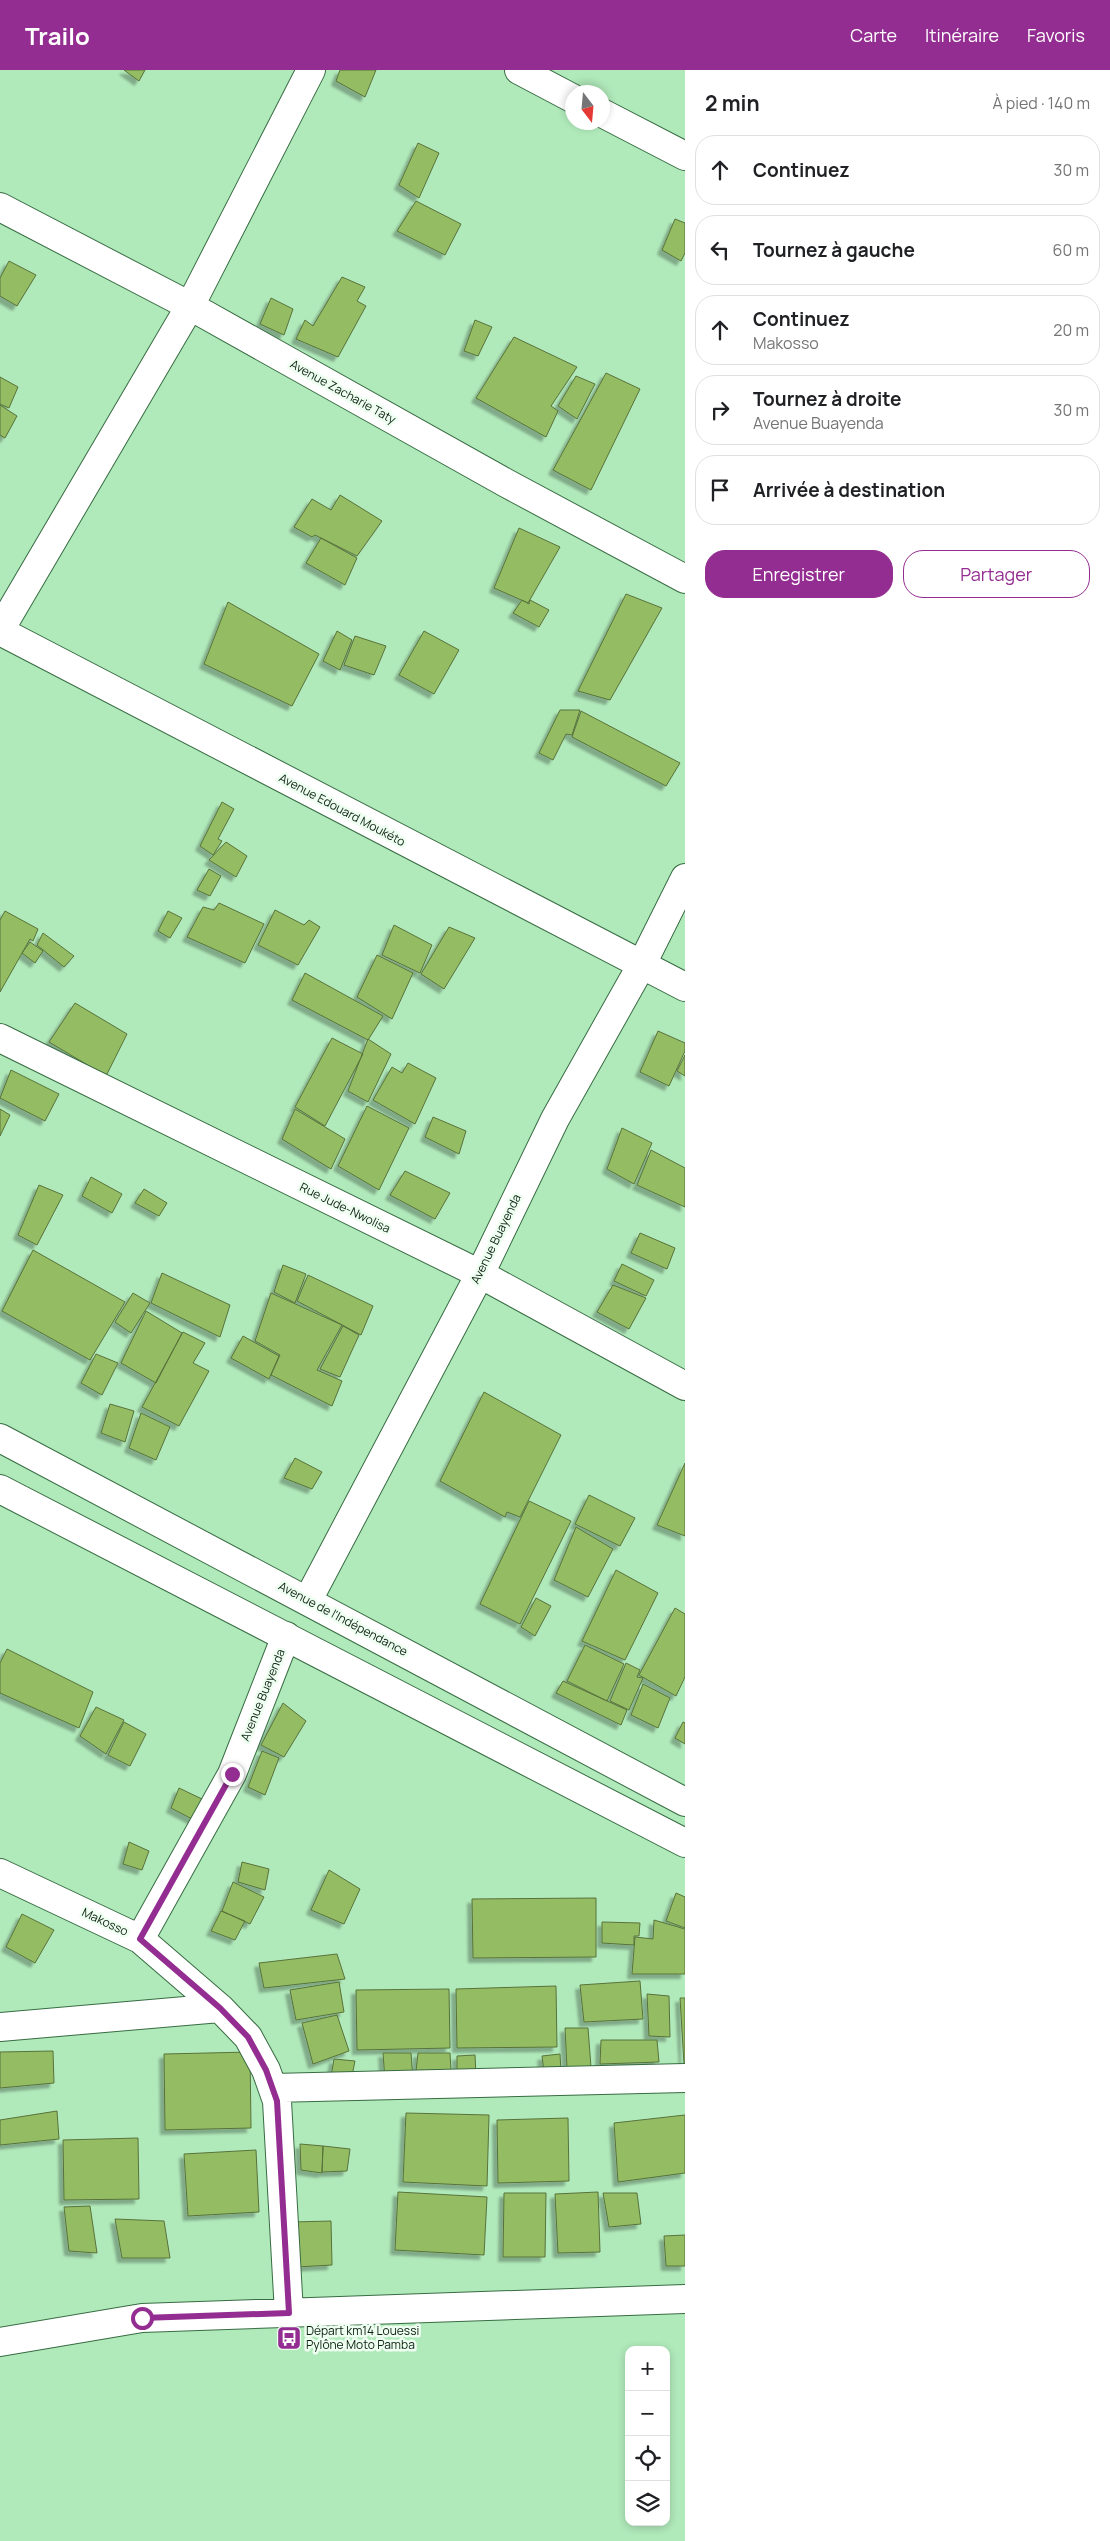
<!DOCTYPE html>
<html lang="fr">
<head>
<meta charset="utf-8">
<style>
  body { margin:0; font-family:Manrope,sans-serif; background:#f2f2f2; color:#202124 }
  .controls { position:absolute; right:15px; bottom:15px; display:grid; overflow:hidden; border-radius:10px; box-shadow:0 2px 8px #0003 }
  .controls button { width:45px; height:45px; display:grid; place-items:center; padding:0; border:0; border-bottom:1px solid #e0e0e0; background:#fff; color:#202124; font:25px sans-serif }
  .compass { position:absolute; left:565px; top:15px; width:45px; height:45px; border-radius:50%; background:#fff; box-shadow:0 2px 8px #0003; rotate:164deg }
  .stop { position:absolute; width:15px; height:15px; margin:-11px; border:4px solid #942d91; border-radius:50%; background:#fff }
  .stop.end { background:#942d91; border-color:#fff; box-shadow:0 1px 5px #0008 }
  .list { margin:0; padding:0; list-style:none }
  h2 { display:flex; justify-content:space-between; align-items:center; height:65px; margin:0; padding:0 20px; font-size:21px }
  h2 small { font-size:16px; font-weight:400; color:#757577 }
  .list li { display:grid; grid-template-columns:32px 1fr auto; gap:15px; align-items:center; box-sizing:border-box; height:70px; margin:0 10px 10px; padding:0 10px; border:1px solid #e0e0e0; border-radius:20px }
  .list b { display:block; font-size:19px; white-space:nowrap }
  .list p { margin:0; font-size:16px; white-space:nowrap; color:#757577 }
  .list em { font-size:16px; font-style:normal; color:#757577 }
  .actions { display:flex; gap:10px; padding:15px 20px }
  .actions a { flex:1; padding:11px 0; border:1px solid #942d91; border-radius:20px; text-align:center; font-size:18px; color:#942d91 }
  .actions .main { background:#942d91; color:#fff }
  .icon { flex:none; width:28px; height:28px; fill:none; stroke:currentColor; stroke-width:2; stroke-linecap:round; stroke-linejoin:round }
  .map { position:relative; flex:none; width:685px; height:2471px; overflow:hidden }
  header { display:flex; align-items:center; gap:30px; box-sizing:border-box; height:70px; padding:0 25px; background:#942d91; color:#fff }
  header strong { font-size:24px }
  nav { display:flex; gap:28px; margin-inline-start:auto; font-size:18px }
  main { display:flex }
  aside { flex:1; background:#fff }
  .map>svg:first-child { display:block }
  .building { fill:#94bd64; stroke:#58723a; filter:url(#shadow) }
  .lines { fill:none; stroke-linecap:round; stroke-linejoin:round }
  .minor-casing { stroke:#386c43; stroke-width:30 }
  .tertiary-casing { stroke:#386c43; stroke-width:30 }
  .minor { stroke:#fff; stroke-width:28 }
  .tertiary { stroke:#fff; stroke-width:28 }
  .route { stroke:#942d91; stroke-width:6 }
  .labels { text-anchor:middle; stroke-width:5; stroke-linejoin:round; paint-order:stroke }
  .street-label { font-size:12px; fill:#0d2312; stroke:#eefef0 }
  .poi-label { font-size:12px; fill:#0d2312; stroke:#eefef0; text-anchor:start }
</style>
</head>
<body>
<header>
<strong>Trailo</strong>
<nav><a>Carte</a><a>Itinéraire</a><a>Favoris</a></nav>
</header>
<main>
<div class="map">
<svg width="685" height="2471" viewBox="0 0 685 2471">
  <defs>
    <filter id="shadow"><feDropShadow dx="-4.5" dy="4.5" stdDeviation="1" flood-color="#0004"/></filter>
  </defs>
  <rect width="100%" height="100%" fill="#b0e9ba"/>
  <path class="building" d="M124,0H145L139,11Z
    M340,0H376L365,27L336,11Z
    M418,73L439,83L419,128L399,115Z
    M416,131L461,154L445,185L397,161Z
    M675,149L685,153V183L681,191L662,180Z
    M9,191L36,205L17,236L0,226V208Z
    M342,207L365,217L357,231L366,236L338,287L296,269L305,250L313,256Z
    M271,228L293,239L284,265L260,254Z
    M475,250L492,257L478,286L464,281Z
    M514,267L577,297L551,336L558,341L546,367L476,328Z
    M606,303L640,319L591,420L553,400Z
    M576,306L595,314L577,349L558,336Z
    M0,307L18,317L9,338L0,334Z
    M0,335L17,346L5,368L0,365Z
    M340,425L382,451L357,486L315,465L312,467L294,457L312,429L331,440Z
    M519,458L560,477L528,533L494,518Z
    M321,468L357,488L345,515L306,493Z
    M626,524L662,538L610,630L578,621Z
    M522,530L529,534L530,530L549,540L539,557L513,543Z
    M228,532L319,584L292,636L204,594Z
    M337,561L352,570L340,600L323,591Z
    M424,561L459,580L434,624L399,605Z
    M355,566L386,576L374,605L344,595Z
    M560,640H580L572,665L566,664L553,690L539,683Z
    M581,641L680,693L666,716L572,667Z
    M222,732L234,739L218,769L222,771L213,785L200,776Z
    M226,772L247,786L236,807L209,790Z
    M209,799L221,806L210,826L197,820Z
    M219,833L264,854L245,893L187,867L203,837L214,840Z
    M275,840L304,855L309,850L320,857L298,895L258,875Z
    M5,841L38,859L33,871L30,869L0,922V850Z
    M168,841L182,848L170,868L158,861Z
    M394,855L432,875L420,903L382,885Z
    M449,857L475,868L444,919L421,904Z
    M43,863L74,886L64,897L37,875Z
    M30,872L43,881L35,893L22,883Z
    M377,885L413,903L392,949L357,927Z
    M305,903L383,946L368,970L292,930Z
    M75,933L127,964L106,1006L49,972Z
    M658,961L685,973V981L669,1016L640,1002Z
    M332,968L363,984L325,1056L295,1037Z
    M368,969L391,984L368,1032L348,1021Z
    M685,985V1006L677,1001Z
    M408,993L436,1008L415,1054L373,1030L392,997L402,1003Z
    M11,1000L59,1024L45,1051L0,1028Z
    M367,1036L409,1058L379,1120L338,1096Z
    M0,1039L10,1045L0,1066Z
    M295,1039L345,1069L331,1099L282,1069Z
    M433,1047L466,1061L459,1084L425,1067Z
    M622,1058L652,1073L634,1114L607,1099Z
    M651,1080L685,1098V1137L637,1115Z
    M405,1101L450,1123L435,1149L390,1125Z
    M91,1107L122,1124L112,1143L82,1126Z
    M39,1115L63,1125L37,1175L18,1165Z
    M144,1119L167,1133L159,1146L135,1133Z
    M640,1163L675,1178L667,1199L631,1183Z
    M33,1180L125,1232L90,1290L2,1241Z
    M622,1194L654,1210L646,1226L614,1211Z
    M283,1195L306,1204L295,1233L274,1222Z
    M162,1203L230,1235L220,1267L151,1233Z
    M308,1205L373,1236L361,1265L297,1231Z
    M613,1215L646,1228L629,1259L597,1242Z
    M133,1223L150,1233L131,1263L115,1252Z
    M271,1223L342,1255L317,1300L342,1311L332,1336L271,1305L280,1285L255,1271Z
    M146,1241L182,1263L156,1313L121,1293Z
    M343,1256L359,1265L340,1307L320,1299Z
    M183,1262L205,1273L193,1293L209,1301L179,1356L142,1337Z
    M243,1266L279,1286L269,1309L231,1288Z
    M96,1284L118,1293L102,1325L81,1313Z
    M484,1322L561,1365L520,1447L507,1442L505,1447L440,1411Z
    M110,1334L134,1341L125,1372L101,1363Z
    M141,1343L170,1357L156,1390L129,1378Z
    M295,1388L322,1402L312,1419L284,1408Z
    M685,1393V1466L657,1455Z
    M589,1425L635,1448L620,1476L575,1454Z
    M529,1431L571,1451L520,1554L480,1534Z
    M576,1457L613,1479L588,1527L554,1510Z
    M616,1500L658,1523L625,1590L582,1571Z
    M536,1528L551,1536L535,1566L521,1557Z
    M675,1538L685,1544V1607L676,1626L639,1605Z
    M585,1575L624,1594L607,1631L567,1611Z
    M7,1579L93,1622L79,1658L0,1623V1593Z
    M626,1593L640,1600L637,1607L643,1608L629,1640L610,1631Z
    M563,1611L627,1640L621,1655L556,1623Z
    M643,1614L670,1628L658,1658L631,1645Z
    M283,1633L306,1651L284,1687L261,1675Z
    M96,1637L124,1650L106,1684L80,1666Z
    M124,1652L146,1664L130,1696L108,1685Z
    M683,1652L685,1653V1674L675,1668Z
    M262,1681L279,1688L265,1725L248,1717Z
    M179,1718L204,1730L196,1751L171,1738Z
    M129,1772L149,1781L142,1800L123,1794Z
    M242,1792L269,1799L265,1820L238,1812Z
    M329,1800L360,1819L344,1854L311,1840Z
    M233,1812L264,1827L250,1854L222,1841Z
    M676,1823L685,1827V1858L666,1851Z
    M596,1828V1887L473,1888L472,1829Z
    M221,1841L245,1851L235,1870L211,1861Z
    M22,1844L54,1860L35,1893L6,1877Z
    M654,1850L685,1859V1904H632L635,1867L653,1869Z
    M602,1852L640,1853L639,1866H634V1875L602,1873Z
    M337,1884L345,1909L264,1918L259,1893Z
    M640,1911L643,1949L584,1952L580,1915Z
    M339,1912L344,1942L296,1950L290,1920Z
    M556,1916L557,1977L457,1978L456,1919Z
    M449,1919L450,1978L357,1980L356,1920Z
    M647,1924L669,1926L670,1967L649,1966Z
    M680,1928H685V1994H684Z
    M337,1945L349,1981L313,1994L302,1953Z
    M565,1958H588L591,1997L567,1998Z
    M601,1970H657L659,1992L600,1994Z
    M53,1981L54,2013L0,2018V1982Z
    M250,1982L251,2058L165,2060L164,1984Z
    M383,1983H411L413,2010H385Z
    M418,1983H450L451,2000L416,2001Z
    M560,1984L561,2002H544L542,1986Z
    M475,1985L476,2005L457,2004V1986Z
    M334,1989L355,1991L351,2011L331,2007Z
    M57,2041L59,2069L0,2075V2050Z
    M406,2043L489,2045L487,2116L403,2112Z
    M685,2045V2103L618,2112L614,2053Z
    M568,2048L569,2111L498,2113L497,2050Z
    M138,2068L139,2129L64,2130L63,2070Z
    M300,2074L323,2076L322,2103L301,2100Z
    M323,2076L350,2079L347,2101L322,2102Z
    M256,2080L259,2142L188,2146L184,2084Z
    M398,2122L487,2127L484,2185L395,2180Z
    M598,2122L600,2182L558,2183L555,2124Z
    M504,2123H546L545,2187H503Z
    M603,2123H637L641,2154L609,2157Z
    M90,2136L97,2183L69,2181L64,2137Z
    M115,2149L164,2151L170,2188H122Z
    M331,2151L332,2195L296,2197L293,2152Z
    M685,2165V2196H666L664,2166Z"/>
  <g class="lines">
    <defs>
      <path id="minor" d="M519,0L572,28
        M602,43L685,86
        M0,137L190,236L506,413L685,509
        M0,560L190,236L311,0
        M0,561L685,917
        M0,968L480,1204L685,1316
        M308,1530L480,1204L555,1049L641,896L685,808
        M0,1803L140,1869L220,1938L248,1967L266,2000L277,2031L289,2243
        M140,1869L232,1704L286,1566
        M0,1957L220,1938
        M273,2018L685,2008
        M0,2272L142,2248L685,2229"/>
      <path id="tertiary" d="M0,1368L685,1732
        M0,1419L685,1773"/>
    </defs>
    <use href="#minor" class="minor-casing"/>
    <use href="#tertiary" class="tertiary-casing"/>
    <use href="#minor" class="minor"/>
    <use href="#tertiary" class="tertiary"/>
  </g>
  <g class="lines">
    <path class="route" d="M142,2248L289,2243L277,2031L266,2000L248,1967L220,1938L140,1869L232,1704"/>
  </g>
  <defs>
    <symbol id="bus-square" viewBox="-11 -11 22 22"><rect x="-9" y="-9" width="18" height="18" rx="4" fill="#942d91" stroke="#eefef0"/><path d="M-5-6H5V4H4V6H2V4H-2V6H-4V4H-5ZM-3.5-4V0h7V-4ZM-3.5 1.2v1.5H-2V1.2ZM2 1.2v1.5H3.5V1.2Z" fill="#fff"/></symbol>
  </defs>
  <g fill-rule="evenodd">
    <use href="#bus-square" x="275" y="2254" width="28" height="28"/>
  </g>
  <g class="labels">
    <g class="street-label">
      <text transform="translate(343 322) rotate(29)" y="4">Avenue Zacharie Taty</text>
      <text transform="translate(342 740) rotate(28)" y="4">Avenue Edouard Moukéto</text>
      <text transform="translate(345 1138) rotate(26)" y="4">Rue Jude-Nwolisa</text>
      <text transform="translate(496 1169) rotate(-64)" y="4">Avenue Buayenda</text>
      <text transform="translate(343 1549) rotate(28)" y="4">Avenue de l'Indépendance</text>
      <text transform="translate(263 1625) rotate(-68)" y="4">Avenue Buayenda</text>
      <text transform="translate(105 1852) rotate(25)" y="4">Makosso</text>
    </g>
    <g class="poi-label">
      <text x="306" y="2265">Départ km14 Louessi<tspan x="306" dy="14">Pylône Moto Pamba</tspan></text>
    </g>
  </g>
</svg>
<div class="controls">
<button>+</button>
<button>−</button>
<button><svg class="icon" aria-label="locate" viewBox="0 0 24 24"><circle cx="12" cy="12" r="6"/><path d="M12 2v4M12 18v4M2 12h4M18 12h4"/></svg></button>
<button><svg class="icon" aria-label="layers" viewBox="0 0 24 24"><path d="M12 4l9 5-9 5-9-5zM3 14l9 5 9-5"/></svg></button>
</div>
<svg class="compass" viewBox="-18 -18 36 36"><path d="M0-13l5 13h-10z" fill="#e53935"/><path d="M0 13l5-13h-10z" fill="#757577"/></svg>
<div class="stop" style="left:142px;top:2248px"></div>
<div class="stop end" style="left:232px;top:1704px"></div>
</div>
<aside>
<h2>2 min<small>À pied · 140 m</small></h2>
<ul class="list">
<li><svg class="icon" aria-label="ahead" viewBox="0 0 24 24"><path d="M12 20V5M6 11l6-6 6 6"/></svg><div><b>Continuez</b></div><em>30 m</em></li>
<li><svg class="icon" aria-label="left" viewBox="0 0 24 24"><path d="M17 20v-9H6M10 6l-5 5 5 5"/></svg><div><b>Tournez à gauche</b></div><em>60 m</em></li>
<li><svg class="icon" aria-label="ahead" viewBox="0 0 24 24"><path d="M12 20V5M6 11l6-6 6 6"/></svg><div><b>Continuez</b><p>Makosso</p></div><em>20 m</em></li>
<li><svg class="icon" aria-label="right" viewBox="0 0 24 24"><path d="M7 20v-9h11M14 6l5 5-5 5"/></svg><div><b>Tournez à droite</b><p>Avenue Buayenda</p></div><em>30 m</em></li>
<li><svg class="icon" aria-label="arrive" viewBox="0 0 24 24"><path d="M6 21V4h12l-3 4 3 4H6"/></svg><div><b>Arrivée à destination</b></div></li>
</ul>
<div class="actions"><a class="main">Enregistrer</a><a>Partager</a></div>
</aside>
</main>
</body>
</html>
